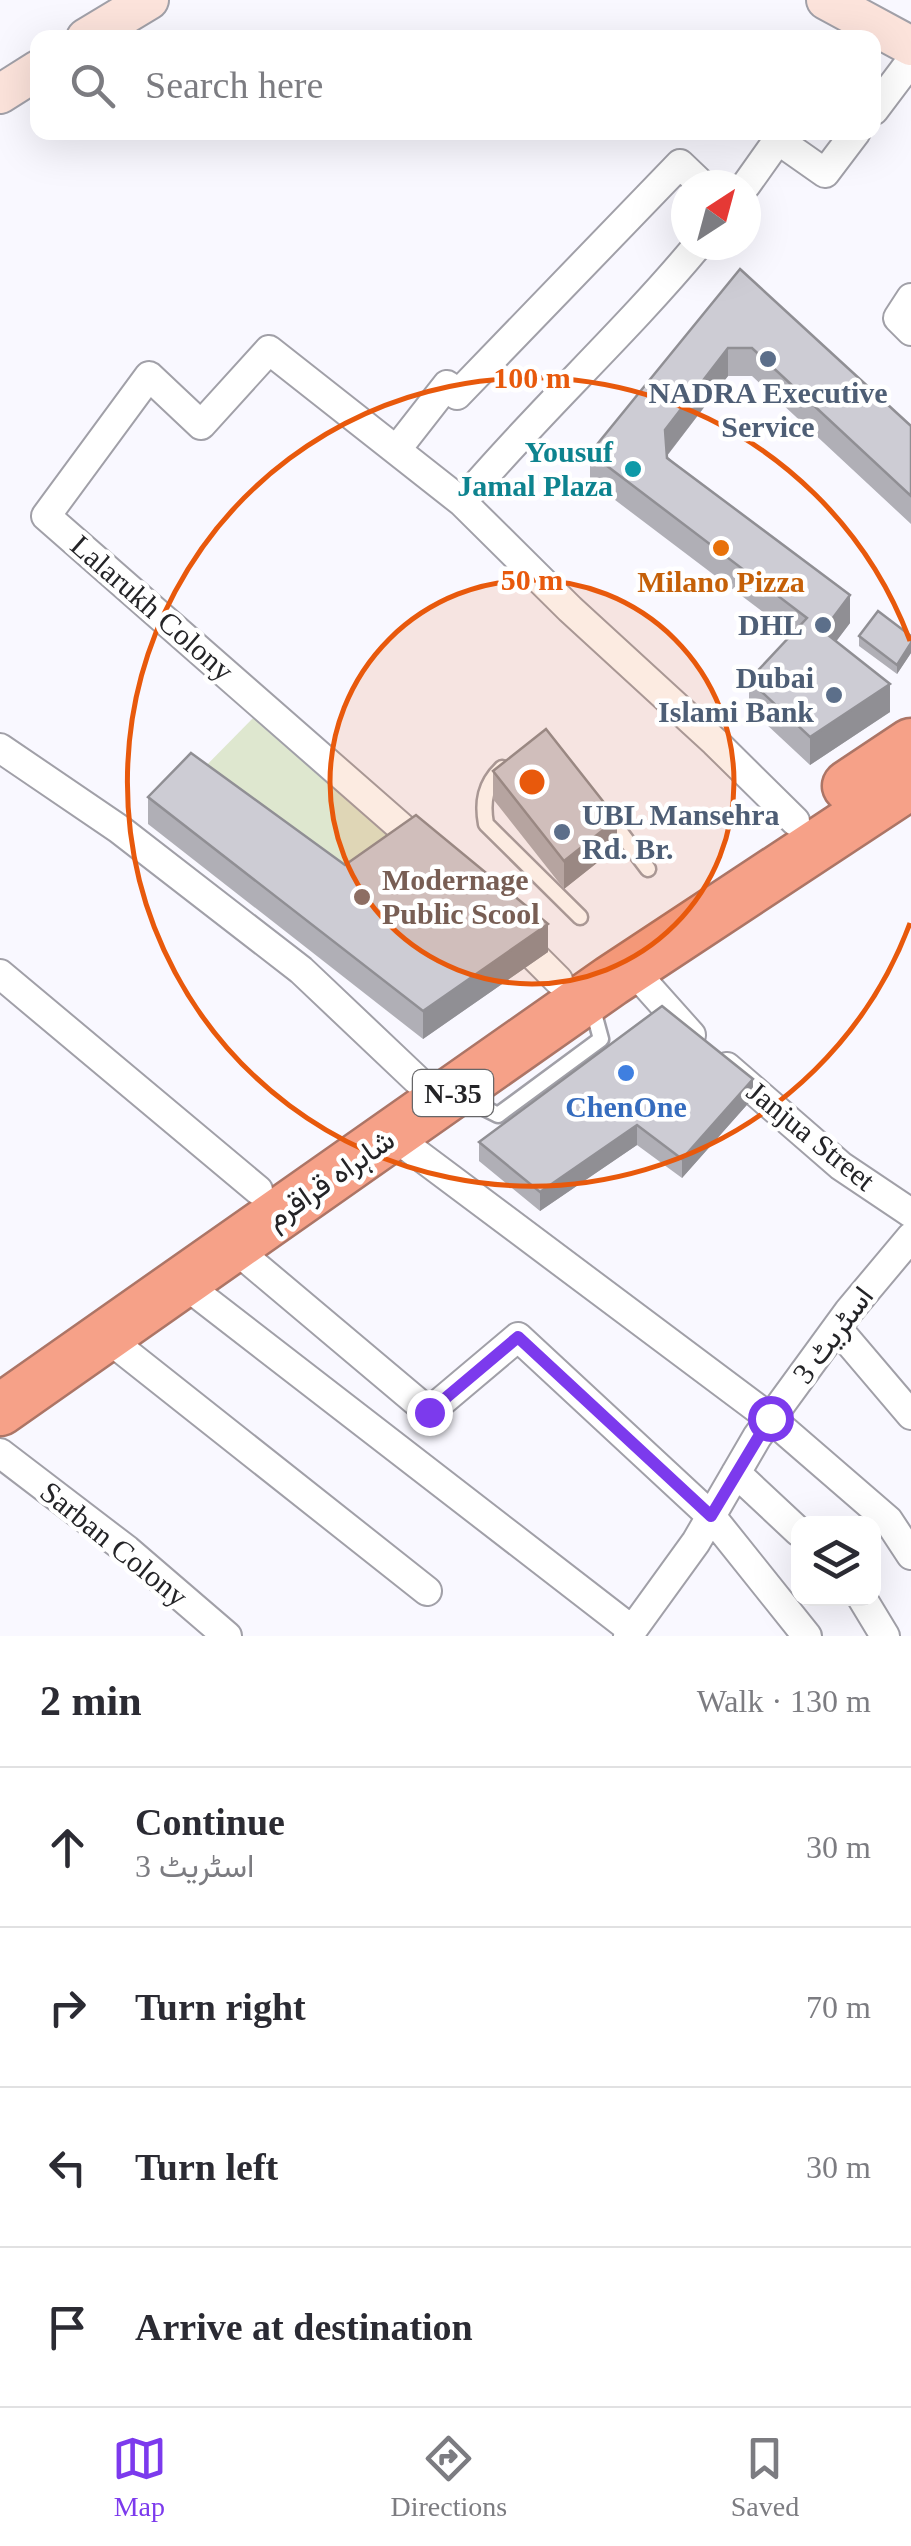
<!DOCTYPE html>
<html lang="en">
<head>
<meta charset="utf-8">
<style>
  body { margin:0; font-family:"Times New Roman",Vazirmatn,serif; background:#f7f7f7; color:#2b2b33 }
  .controls { position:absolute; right:30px; bottom:30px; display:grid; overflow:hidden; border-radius:20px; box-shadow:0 10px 40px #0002 }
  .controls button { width:90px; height:90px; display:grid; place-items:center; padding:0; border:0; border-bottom:2px solid #e1e1e2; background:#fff; color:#2b2b33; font:50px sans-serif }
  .compass { position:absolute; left:671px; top:170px; width:90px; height:90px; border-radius:50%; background:#fff; box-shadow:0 10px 40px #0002; rotate:36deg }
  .stop { position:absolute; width:30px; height:30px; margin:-22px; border:8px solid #7c3aed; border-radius:50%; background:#fff }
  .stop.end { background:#7c3aed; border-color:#fff; box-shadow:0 2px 10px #0008 }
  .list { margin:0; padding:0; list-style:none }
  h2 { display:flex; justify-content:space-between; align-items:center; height:130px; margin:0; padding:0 40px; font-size:42px }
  h2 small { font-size:32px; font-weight:400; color:#7c7c81 }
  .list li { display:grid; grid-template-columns:65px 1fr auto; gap:30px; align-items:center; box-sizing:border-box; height:160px; padding:0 40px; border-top:2px solid #e1e1e2 }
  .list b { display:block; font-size:38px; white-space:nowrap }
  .list p { margin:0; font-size:32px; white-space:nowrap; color:#7c7c81 }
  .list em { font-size:32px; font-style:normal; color:#7c7c81 }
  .icon { flex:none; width:55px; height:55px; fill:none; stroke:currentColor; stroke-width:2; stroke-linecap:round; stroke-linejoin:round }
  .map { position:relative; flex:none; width:911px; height:1636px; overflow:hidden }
  .search { position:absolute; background:#fff; box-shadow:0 10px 40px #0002; left:30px; right:30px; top:30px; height:110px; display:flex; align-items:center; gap:25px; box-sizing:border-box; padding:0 35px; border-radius:20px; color:#7c7c81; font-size:38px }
  .sheet { height:770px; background:#fff }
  nav { display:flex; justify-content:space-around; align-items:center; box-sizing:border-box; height:140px; border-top:2px solid #e1e1e2; background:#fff; font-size:28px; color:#7c7c81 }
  nav a { display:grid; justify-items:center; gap:5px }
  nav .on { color:#7c3aed }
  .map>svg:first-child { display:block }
  .grass { fill:#dee7cf }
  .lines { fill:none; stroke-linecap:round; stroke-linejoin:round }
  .lane-casing { stroke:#a1a0a8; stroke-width:19 }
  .street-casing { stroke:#a1a0a8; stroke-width:32 }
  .secondary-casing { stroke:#a1a0a8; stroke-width:42 }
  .highway-casing { stroke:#ac7566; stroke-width:55 }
  .lane { stroke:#fff; stroke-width:14 }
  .street { stroke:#fff; stroke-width:28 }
  .secondary { stroke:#fce3db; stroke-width:38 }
  .highway { stroke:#f6a188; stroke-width:50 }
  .wall { fill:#b0afb6 }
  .shaded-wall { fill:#908f94 }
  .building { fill:#cdccd4; stroke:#908f94; stroke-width:2.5 }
  .route { stroke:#7c3aed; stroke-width:12 }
  .ring { fill:none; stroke:#e8590c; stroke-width:5 }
  .service-dot { fill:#5c6f8a; stroke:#fff; stroke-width:4 }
  .culture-dot { fill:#0f9aa8; stroke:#fff; stroke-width:4 }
  .food-dot { fill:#e8710a; stroke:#fff; stroke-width:4 }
  .education-dot { fill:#8d6e63; stroke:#fff; stroke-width:4 }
  .shop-dot { fill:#3f7fe0; stroke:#fff; stroke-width:4 }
  .labels { text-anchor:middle; stroke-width:9; stroke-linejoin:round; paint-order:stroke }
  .shield { fill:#fff; stroke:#666668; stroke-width:2.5 }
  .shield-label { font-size:28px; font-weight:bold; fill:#242427 }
  .service-label { font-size:30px; font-weight:bold; fill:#4e5e75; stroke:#fff; text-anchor:end }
  .culture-label { font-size:30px; font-weight:bold; fill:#0d838f; stroke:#fff; text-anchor:end }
  .food-label { font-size:30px; font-weight:bold; fill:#c56008; stroke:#fff }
  .street-label { font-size:30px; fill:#242427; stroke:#fff }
  .education-label { font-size:30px; font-weight:bold; fill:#785e54; stroke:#fff; text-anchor:start }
  .shop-label { font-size:30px; font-weight:bold; fill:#366cbe; stroke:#fff }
  .centre { fill:#e8590c; stroke:#fff; stroke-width:5 }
  .ring-label { font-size:30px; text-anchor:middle; font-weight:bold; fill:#e8590c; stroke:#fff; stroke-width:9; stroke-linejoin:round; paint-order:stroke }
</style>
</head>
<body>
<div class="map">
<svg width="911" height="1636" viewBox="0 0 911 1636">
  <rect width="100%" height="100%" fill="#f9f8ff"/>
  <path class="grass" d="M257,714L416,843L345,893L191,781Z"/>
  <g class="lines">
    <defs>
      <path id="lane" d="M502,768C485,784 482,802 486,824L580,917
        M605,812L648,869
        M462,1102L476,1104L498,1115L601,1039L595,1017L598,1003"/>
      <path id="street" d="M874,110L911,61
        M746,185L778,140L825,173L856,132
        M911,298L898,318L911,331
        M397,449L447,385L457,395L680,164L702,185
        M462,502C537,413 624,334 698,245
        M0,748L119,829L301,970L416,1079
        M426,849L46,516L149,376L201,425L269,350L462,502L570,609L715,742L795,821
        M513,935L558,980
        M632,969L691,1035
        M0,974L258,1190
        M727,1067L841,1166L911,1213
        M392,1135L770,1418L888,1520L911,1555
        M233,1247L429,1412L518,1337L711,1516L807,1636
        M182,1282L632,1630
        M837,1328L911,1415
        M105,1336L427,1591
        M0,1453L127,1550L227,1636
        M736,1473L798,1531
        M862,1598L885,1636
        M628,1636L696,1542L757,1437L849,1311L911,1237"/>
      <path id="secondary" d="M826,0L911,46
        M86,38L149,0
        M0,94L38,70"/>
      <path id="highway" d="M848,786L911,744
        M0,1410L611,981L911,783"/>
    </defs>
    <use href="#lane" class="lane-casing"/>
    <use href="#street" class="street-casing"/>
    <use href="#secondary" class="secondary-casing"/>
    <use href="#highway" class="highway-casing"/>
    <use href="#lane" class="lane"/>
    <use href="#street" class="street"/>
    <use href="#secondary" class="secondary"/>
    <use href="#highway" class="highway"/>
  </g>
  <path class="wall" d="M740,269L911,426V524L752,376H728L667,456L850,623L836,641L890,712L810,765L749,708V680L792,634L590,481V453Z
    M859,636H911V653L897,674L859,646Z
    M493,771L617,847L564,889L493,799Z
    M148,797L345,865L548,952L423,1039L148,824Z
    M753,1098L682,1178L637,1145L540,1211L479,1161V1142Z"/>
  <path class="shaded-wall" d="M728,348V376L665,458V430Z
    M850,595V623L823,659V631Z
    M911,643V653L897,674V665Z
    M890,684V712L810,765V737Z
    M617,819V847L564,889V861Z
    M548,924V952L423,1039V1011Z
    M753,1079V1098L682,1178V1159Z
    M637,1125V1145L540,1211V1192Z"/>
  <path class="building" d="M740,269L911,426V496L752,348H728L665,430L667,458L850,595L823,631L890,684L810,737L749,680L807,618L590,453Z
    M878,611L911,636V643L897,665L859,636Z
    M546,729L617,819L564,861L493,771Z
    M191,753L345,865L416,815L548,924L423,1011L148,797Z
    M662,1006L753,1079L682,1159L637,1125L540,1192L479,1142Z"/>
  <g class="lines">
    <path class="route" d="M429,1412L518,1337L711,1516L770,1418"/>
  </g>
  <circle cx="532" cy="782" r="202" fill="#e8590c" fill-opacity=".12"/>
  <g class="ring">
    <circle cx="532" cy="782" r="202"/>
    <path d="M910 923A404 404 0 1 1 910 641"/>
  </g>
  <g class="service-dot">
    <circle cx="768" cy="359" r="10"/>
    <circle cx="823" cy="625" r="10"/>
    <circle cx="834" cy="695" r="10"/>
    <circle cx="562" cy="832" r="10"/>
  </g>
  <circle class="culture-dot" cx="633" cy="469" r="10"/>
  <circle class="food-dot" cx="721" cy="548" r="10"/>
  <circle class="education-dot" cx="362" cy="897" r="10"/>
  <circle class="shop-dot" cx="626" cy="1073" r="10"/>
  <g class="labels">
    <rect class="shield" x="413" y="1070" width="80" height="46" rx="8"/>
    <g class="shield-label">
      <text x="453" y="1103">N-35</text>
    </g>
    <g class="service-label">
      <text x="768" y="403" text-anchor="middle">NADRA Executive<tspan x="768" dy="34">Service</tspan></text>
      <text x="803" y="635">DHL</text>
      <text x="814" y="688">Dubai<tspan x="814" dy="34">Islami Bank</tspan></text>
      <text x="582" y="825" text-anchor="start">UBL Mansehra<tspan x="582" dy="34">Rd. Br.</tspan></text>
    </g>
    <g class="culture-label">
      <text x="613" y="462">Yousuf<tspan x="613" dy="34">Jamal Plaza</tspan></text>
    </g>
    <g class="food-label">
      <text x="721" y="592">Milano Pizza</text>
    </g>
    <g class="street-label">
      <text transform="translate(152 608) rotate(41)" y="10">Lalarukh Colony</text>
      <text transform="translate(811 1136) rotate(39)" y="10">Janjua Street</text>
      <text transform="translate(330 1179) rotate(-35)" y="10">شاہراہ قراقرم</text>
      <text transform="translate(833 1335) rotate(-53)" y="10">اسٹریٹ 3</text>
      <text transform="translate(114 1544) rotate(39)" y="10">Sarban Colony</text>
    </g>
    <g class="education-label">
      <text x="382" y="890">Modernage<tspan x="382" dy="34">Public Scool</tspan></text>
    </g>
    <g class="shop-label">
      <text x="626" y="1117">ChenOne</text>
    </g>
  </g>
  <circle cx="532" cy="782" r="15" class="centre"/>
  <g class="ring-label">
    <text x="532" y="388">100 m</text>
    <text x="532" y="590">50 m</text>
  </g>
</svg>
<div class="controls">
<button><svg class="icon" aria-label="layers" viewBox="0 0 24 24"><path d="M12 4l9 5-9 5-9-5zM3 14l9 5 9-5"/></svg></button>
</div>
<svg class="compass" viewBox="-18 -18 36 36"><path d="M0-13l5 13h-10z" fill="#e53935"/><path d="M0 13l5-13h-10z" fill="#7c7c81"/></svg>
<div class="stop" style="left:770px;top:1418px"></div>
<div class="stop end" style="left:429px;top:1412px"></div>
<div class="search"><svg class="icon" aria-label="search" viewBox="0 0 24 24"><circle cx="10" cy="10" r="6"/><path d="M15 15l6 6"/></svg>Search here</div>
</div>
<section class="sheet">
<h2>2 min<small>Walk · 130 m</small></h2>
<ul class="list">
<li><svg class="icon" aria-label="ahead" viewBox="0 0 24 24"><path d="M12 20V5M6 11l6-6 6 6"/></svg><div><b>Continue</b><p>اسٹریٹ 3</p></div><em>30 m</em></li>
<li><svg class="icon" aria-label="right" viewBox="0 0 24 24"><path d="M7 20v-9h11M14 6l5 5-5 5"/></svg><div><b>Turn right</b></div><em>70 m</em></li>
<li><svg class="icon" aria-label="left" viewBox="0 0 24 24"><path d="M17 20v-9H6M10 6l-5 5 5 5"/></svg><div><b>Turn left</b></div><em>30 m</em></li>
<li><svg class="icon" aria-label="arrive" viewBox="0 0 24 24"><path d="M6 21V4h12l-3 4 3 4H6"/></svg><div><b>Arrive at destination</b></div></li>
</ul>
</section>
<nav>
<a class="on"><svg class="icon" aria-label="map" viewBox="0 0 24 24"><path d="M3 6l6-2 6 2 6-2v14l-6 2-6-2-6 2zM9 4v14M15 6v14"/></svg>Map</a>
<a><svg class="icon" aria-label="directions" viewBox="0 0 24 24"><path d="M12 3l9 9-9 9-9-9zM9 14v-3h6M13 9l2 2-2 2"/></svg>Directions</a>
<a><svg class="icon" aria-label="saved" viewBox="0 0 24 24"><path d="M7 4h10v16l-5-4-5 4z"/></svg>Saved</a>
</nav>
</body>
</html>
